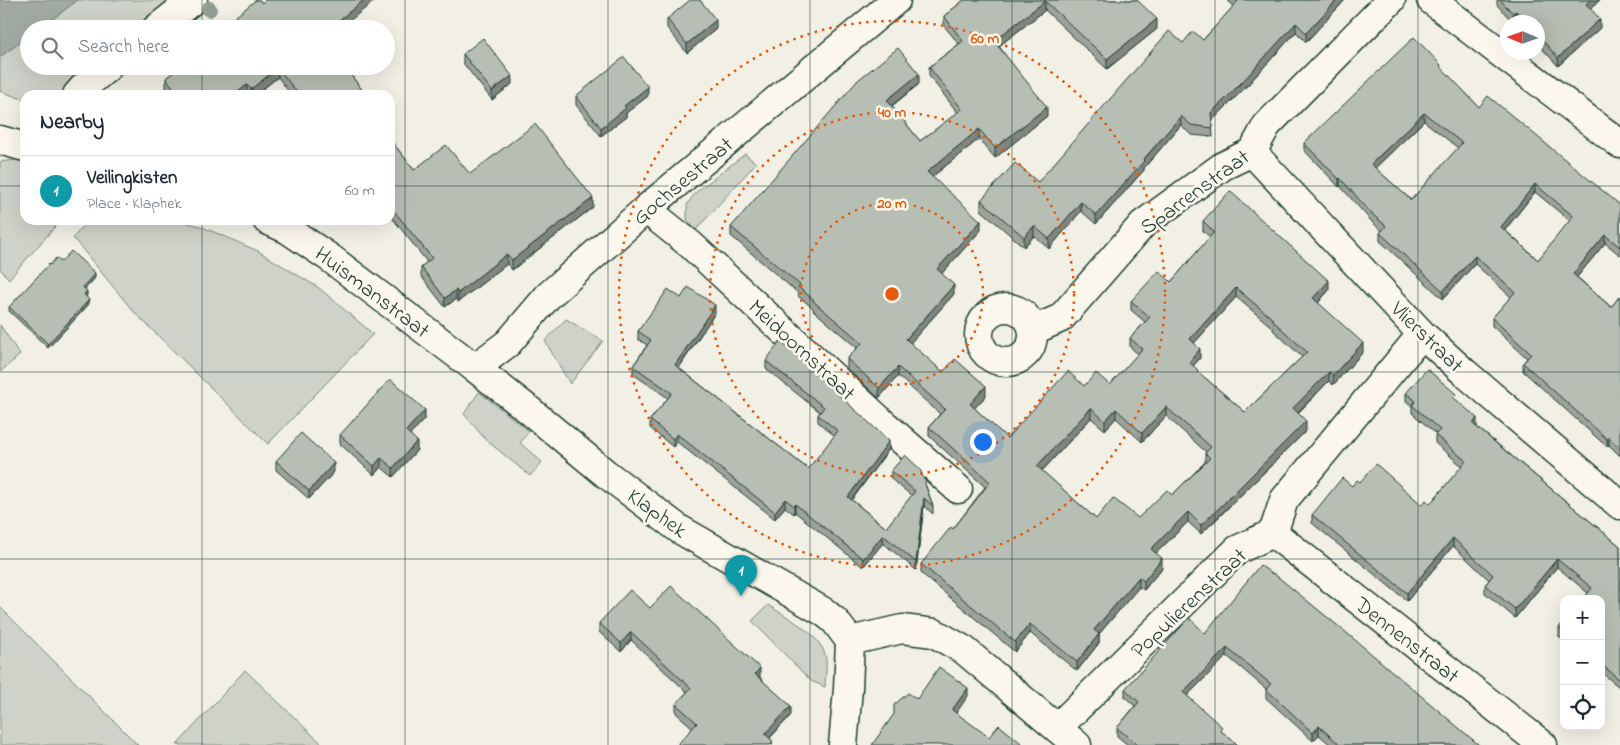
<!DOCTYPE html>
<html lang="en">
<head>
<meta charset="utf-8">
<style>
  body { margin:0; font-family:"Indie Flower",sans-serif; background:#f2f2f3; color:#1f2937 }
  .controls { position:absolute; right:15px; bottom:15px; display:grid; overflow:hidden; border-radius:10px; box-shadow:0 5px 20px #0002 }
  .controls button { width:45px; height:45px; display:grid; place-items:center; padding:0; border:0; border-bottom:1px solid #e0e1e3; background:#fff; color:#1f2937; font:25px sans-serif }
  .compass { position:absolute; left:1500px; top:15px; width:45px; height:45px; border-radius:50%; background:#fff; box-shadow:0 5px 20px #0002; rotate:272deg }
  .you { position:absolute; left:982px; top:441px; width:18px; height:18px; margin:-12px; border:4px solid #fff; border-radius:50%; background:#1a73e8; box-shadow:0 0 0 8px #1a73e833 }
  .badge { display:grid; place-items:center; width:32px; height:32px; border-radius:50%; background:#c8321e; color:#fff; font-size:16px; font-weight:700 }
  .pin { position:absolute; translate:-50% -41px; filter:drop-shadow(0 1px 2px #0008) }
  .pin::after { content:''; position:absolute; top:26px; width:18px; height:15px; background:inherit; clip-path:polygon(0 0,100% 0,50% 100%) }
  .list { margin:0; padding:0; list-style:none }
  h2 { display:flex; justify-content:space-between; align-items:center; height:65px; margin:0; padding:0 20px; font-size:21px }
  h2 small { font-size:16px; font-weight:400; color:#747a83 }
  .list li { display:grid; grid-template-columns:32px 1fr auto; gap:15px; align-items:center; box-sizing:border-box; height:70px; padding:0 20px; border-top:1px solid #e0e1e3 }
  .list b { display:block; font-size:19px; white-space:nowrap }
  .list p { margin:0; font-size:16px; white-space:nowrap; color:#747a83 }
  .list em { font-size:16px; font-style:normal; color:#747a83 }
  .icon { flex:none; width:28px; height:28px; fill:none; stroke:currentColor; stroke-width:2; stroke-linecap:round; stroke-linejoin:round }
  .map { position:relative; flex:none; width:1620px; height:745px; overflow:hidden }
  .search { position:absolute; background:#fff; box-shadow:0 5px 20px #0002; left:20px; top:20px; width:375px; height:55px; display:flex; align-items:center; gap:12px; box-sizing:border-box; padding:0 18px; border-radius:28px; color:#747a83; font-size:19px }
  .panel { position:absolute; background:#fff; box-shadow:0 5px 20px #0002; left:20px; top:90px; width:375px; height:135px; border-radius:15px }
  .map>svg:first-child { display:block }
  .green { fill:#cfd2c8; stroke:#77887e }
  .water { fill:#a2aba1; stroke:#6e7f75 }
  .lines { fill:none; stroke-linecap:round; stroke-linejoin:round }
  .minor-casing { stroke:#1f3d34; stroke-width:31 }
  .tertiary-casing { stroke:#1f3d34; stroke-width:31 }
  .minor { stroke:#fbf7ec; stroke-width:28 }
  .tertiary { stroke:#fbf7ec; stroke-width:28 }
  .tree { fill:#919e94 }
  .wall { fill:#9da39a; stroke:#1f3d34; fill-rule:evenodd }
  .shaded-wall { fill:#80857d; stroke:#1f3d34 }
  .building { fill:#b7beb3; stroke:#1f3d34; fill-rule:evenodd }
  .grid { fill:none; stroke:#1f3d34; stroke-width:1; stroke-opacity:0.55 }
  .ring { fill:none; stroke:#e8590c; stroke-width:2.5; stroke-dasharray:2.5 5 }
  .labels { text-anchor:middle; stroke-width:5; stroke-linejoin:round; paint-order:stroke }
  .street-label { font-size:22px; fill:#1f3d34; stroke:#fbf7ec }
  .centre { fill:#e8590c; stroke:#fbf7ec; stroke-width:2.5 }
  .ring-label { font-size:15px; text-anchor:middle; font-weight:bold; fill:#e8590c; stroke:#fbf7ec; stroke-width:5; stroke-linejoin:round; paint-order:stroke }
</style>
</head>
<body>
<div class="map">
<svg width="1620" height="745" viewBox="0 0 1620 745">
  <rect width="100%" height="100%" fill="#f2f0e5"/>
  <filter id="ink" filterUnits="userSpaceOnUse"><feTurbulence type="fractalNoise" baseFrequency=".02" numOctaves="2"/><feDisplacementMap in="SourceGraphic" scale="10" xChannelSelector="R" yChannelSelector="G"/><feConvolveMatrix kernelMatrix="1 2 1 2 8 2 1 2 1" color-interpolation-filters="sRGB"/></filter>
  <g filter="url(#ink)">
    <path class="green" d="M78,0H173L136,29H39Z
      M29,36V66H88L64,95H25V100L0,91V57Z
      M745,154L756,163L696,230L687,220V205L695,193Z
      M23,159L25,160V220H61L9,279L0,269V162Z
      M88,220H177L200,226L258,251L319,288L373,334L268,444L134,312L73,238Z
      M566,319L603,341L570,384L545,341Z
      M0,325L20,355L0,372Z
      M479,392L529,431L520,443L542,462L530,476L485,439L464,414Z
      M768,605C788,618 822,634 826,659C827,668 825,678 825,687L811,681L752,621Z
      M0,607L138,745H0Z
      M245,670L323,745H177Z"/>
    <path class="water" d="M0,0H78L39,29H29V36L0,57Z"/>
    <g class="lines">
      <defs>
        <path id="minor" d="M1431,0L1620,144
          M156,29L193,0
          M77,95L84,87L109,66
          M1252,152L1422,334L1465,373L1620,505
          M646,209L691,245L885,425L958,489
          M979 335a27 27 0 1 1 54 0a27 27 0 1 1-54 0Z
          M1034,330L1061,318L1143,224L1223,166L1252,152L1267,125L1391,0
          M475,368L529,410L605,473L679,529L824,612L835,621L850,641
          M1273,533L1543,745
          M850,641L902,629L934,633L964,650L1077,745
          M1057,728L1237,550L1273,533L1284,500L1422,334
          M843,745L848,689L850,641"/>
        <path id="tertiary" d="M0,140L25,147
          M267,220L287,229L330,258L475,368L508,343L548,296L646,209L896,0"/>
      </defs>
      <use href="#minor" class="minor-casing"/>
      <use href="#tertiary" class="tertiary-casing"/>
      <use href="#minor" class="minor"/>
      <use href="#tertiary" class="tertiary"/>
    </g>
    <circle class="tree" cx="209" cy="9" r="8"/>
    <path class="wall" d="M964,0H1137L1157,29L1107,69L1045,10L999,46L1047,116L995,158L979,139L932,177L981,230L941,274L954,294L910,343L943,372L986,396L974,408L1007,438L1084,386L1110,385L1138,354L1130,347V338L1145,322L1131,310V301L1171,282L1210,237L1203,231V221L1329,290L1318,303L1363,352L1333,385L1329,381L1298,413L1306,431L1221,515L1201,534L1188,522L1156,553L1162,568L1144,590L1139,587L1099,634V643L1077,671L1030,633L1015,652L921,573V564L953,529L985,487L929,436V427L940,414L898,376L879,398L847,369V359L857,348L813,310V308L798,296V293L731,236V227L919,84L892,106L920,141L958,113L929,76V67L959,44L944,26V16ZM1236,297L1273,328V330L1302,357L1245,412L1198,372L1193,366L1200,358L1194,343ZM1166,416L1206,452L1205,453V462L1172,495L1138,518L1096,519L1042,471L1091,418L1105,430L1116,418L1142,442Z
      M1229,0H1345L1306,42L1296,32L1243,90L1212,121L1213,137L1191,135L1181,125L1144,168V170L1096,224L1081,211L1049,249L1034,236L1024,247L981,210V200L1038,182L1183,43L1203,40L1234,6L1229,2Z
      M1497,0H1600L1590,9L1600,28L1558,66L1538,44V22H1518L1516,20L1513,22L1497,5Z
      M262,3L230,27V21Z
      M667,19L716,29L687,53L667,28Z
      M463,54L512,84L492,100L463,63Z
      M181,66H344L366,95H291L278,77L255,95H248L247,94L246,95H171L166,88V78Z
      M1441,68L1479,107L1620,205V255L1605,243L1577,277L1611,307L1620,296V456L1609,445L1607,447L1523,371V363L1527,358L1492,326V318L1511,297L1475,264L1443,299L1380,241V233L1382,231L1372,222L1340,186L1339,187L1304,150V143ZM1424,121L1458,148L1411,200L1375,168ZM1535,192L1570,221L1538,260L1505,230Z
      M576,96H648L626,113V117L601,136L576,105Z
      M390,139L414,170L470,174L593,207L512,270L507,264L458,302L456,299L445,307L421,276V267L427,262L390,215Z
      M61,262L95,278L85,289L87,295L86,297L89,304L48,348L9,311V307L50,265Z
      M681,298L715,313L679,368L808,469L835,436L818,422V415L820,412L766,369V361L889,449L852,500L886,528L912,496L891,479V471L926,486L933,506V514L924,506L916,570L883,543L863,567L795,512L794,514L785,507L775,519L677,442L673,447L650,428V420L668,398L633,374V366L647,345L638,339V331Z
      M1406,393L1456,400L1477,426V427L1620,546V688L1601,672V599L1588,593L1557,567L1515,618L1485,593V585L1489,580L1453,546L1407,601L1312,523V515L1352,486L1360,482L1422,505L1430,504L1462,466L1435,443V435L1436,434L1412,413V406L1406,401Z
      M425,418L410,435L417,450L393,477L381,467L374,475L340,444V435Z
      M276,461L334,472L309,499L276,470Z
      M650,608L760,677L791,715L770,738L773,745L693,728L676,713V704L687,692L631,640L621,652L599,632V623Z
      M1564,622V641L1559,637V628Z
      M1205,633L1479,745H1331L1319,735L1313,741L1266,698V689L1227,656L1187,696L1222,732L1238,745H1128L1117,736V728L1135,706L1125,697V689Z"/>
    <path class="shaded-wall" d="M364,0H376L339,29H328Z
      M1337,0H1345L1306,42V33Z
      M1591,0H1600L1586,12V4Z
      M1045,1V10L994,50V41Z
      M1516,11V20L1513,22V13Z
      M1157,19V29L1107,69V59Z
      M1600,19V28L1558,66V58Z
      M716,20V29L687,53V44Z
      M1296,23V32L1243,90L1211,122V113Z
      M278,68V77L255,95H251V89Z
      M919,74V84L887,109V100Z
      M512,76V84L492,100V91Z
      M247,85V94L246,95H234Z
      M648,87V96L626,113V117L601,136V128L624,106Z
      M1047,107V116L995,158V148Z
      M1424,113V121L1371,172V164Z
      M1181,116V125L1144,168V170L1096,224V215Z
      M979,129V139L927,181V172Z
      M1340,178V186L1339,187V179Z
      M1535,184V192L1501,235V227Z
      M593,198V207L512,270V260Z
      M1081,202V211L1049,249V239Z
      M981,221V230L937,279V269Z
      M1034,226V236L1024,247V237Z
      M1605,235V243L1573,282V274Z
      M507,254V264L458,302V293Z
      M1475,256V264L1443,299V291Z
      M95,273V278L83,291V287Z
      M1329,281V290L1313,308V298Z
      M954,285V294L906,348V339Z
      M1236,288V297L1190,348V339Z
      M456,290V299L445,307V298Z
      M87,291V295L84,299V294Z
      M89,300V304L48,348V344Z
      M715,305V313L675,373V365Z
      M1363,343V352L1333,385V375Z
      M1200,349V358L1189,371V362Z
      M898,367V376L879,398V388Z
      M1329,372V381L1293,417V408Z
      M986,386V396L970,413V404Z
      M1166,407V416L1142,442V433Z
      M1091,408V418L1037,476V466Z
      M1116,409V418L1105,430V421Z
      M425,410V418L406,440V431Z
      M1477,418V426L1473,432V424Z
      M1306,421V431L1201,534V525Z
      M677,434V442L673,447V439Z
      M1609,437V445L1607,447V439Z
      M417,441V450L393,477V468Z
      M889,441V449L848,504V497Z
      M381,458V467L374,475V466Z
      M334,463V472L309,499V491Z
      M924,498V506L916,570V562Z
      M785,499V507L775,519V512Z
      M795,504V512L794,514V506Z
      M1188,512V522L1151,558V549Z
      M883,535V543L863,567V559Z
      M1453,538V546L1407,601V593Z
      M1162,558V568L1144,590V581Z
      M1557,559V567L1515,618V609Z
      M1139,577V587L1094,640V630Z
      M1030,624V633L1015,652V642Z
      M631,632V640L621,652V643Z
      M1099,634V643L1077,671V662Z
      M1227,648V656L1183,700V692Z
      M760,668V677L755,682V674Z
      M968,688V696L952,719V710Z
      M791,706V715L765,743V734Z
      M1319,726V735L1313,741V733Z"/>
    <path class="building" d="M256,0H260L262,3L265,0H364L328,29H229L234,25L230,21Z
      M690,0H700L716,20L687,44L667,19Z
      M964,0H1137L1157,19L1107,59L1045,1L994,41L1047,107L995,148L979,129L927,172L981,221L937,269L954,285L906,339L943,372L955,359L986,386L970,404L1007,438L1068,371L1084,386L1096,373L1110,385L1142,349L1130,338L1150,317L1131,301L1159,271L1171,282L1214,232L1203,221L1230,191L1329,281L1313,298L1363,343L1333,375L1329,372L1293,408L1306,421L1221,506L1201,525L1188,512L1151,549L1162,558L1144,581L1139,577L1094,630L1099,634L1077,662L1030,624L1015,642L921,564L951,527L953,529L990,482L929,427L945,409L898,367L879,388L847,359L862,343L813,301L814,300L798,287L800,285L731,227L858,80L898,48L919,74L887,100L920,141L962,109L929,67L963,41L944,16ZM1236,288L1274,320L1273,321L1307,352L1245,412L1197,371L1198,370L1189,362L1200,349L1190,339ZM1166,407L1211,447L1205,453L1210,458L1172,495L1167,490L1138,518L1113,498L1096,519L1037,466L1091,408L1105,421L1116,409L1142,433Z
      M1237,0H1337L1306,33L1296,23L1243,81L1211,113L1213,128L1191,125L1181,116L1143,160L1144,161L1096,215L1081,202L1049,239L1034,226L1024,237L981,200L1015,163L1038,182L1169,31L1183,43L1193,31L1203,40L1238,1Z
      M1500,0H1591L1586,4L1600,19L1558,58L1538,35V22H1526L1516,11L1513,13Z
      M1414,37L1441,65L1440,66L1479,107L1488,96L1620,205V247L1605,235L1573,274L1611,307L1620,296V448L1609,437L1607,439L1523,363L1531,354L1492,318L1515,292L1475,256L1443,291L1380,233L1386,226L1372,214L1340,178L1339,179L1304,143ZM1424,113L1462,143L1411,200L1371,164ZM1535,184L1573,216L1538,260L1501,227Z
      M483,38L512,76L492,91L463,54Z
      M624,57L648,87L624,106L626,108L601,128L576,96Z
      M181,66H344L366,95H299L278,68L251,89L247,85L234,95H172L171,93L175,90L166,78Z
      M535,124L593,198L512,260L507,254L458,293L456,290L445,298L421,267L432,258L390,206V139L414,170L446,145L470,174Z
      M71,251L95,273L83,287L87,291L84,294L89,300L48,344L9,307L49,264L50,265L56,258L61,262Z
      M688,287L715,305L675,365L808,469L838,431L818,415L824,407L766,361L780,341L889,441L848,497L886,528L915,491L891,471L905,455L920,469L924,480L926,478L925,484L933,506L924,498L916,562L883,535L863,559L795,504L794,506L785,499L775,512L677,434L673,439L650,420L672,393L633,366L651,340L638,331L668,289L681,298Z
      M1427,369L1456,394L1453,397L1477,418L1473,424L1620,546V680L1601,664V599H1583L1592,588L1557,559L1515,609L1485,585L1493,575L1453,538L1407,593L1312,515L1342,478L1352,486L1357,480L1360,482L1376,464L1422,505L1426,500L1430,504L1466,461L1435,435L1440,430L1412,405L1416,401L1406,393Z
      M390,379L425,410L406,431L417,441L393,468L381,458L374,466L340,435Z
      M301,433L334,463L309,491L276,461Z
      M1260,565L1272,574L1273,573L1348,634L1479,745H1340L1319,726L1313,733L1266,689L1271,684L1227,648L1183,692L1222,727L1220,730L1238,745H1138L1117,728L1139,702L1125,689L1189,618L1205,633Z
      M671,586L760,668L755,674L791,706L765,734L773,741L770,745H677L697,723L676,704L691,688L631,632L621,643L599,623L630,590L650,608Z
      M1564,622V633L1559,628Z
      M939,667L968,688L952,710L989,737L999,725L1021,743L1020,745H872L894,714V705L908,693L917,699Z"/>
  </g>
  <path class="grid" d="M202,0V29M405,0V745M608,0V745M810,0V745M1012,0V745M1215,0V745M1418,0V745M202,66V95M0,186H25M390,186H1620M202,220V745M0,372H1620M0,559H1620"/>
  <g class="ring">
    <circle cx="892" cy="294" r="91"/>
    <circle cx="892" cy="294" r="182"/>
    <circle cx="892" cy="294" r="273"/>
  </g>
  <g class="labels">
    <g class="street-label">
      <text transform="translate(682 180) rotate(-40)" y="8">Gochsestraat</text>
      <text transform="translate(1194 191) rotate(-36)" y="8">Sparrenstraat</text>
      <text transform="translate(373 291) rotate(37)" y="8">Huismanstraat</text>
      <text transform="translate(1428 336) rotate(44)" y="8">Vlierstraat</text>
      <text transform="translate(803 349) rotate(43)" y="8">Meidoornstraat</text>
      <text transform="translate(658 512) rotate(36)" y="8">Klaphek</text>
      <text transform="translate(1188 602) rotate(-43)" y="8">Populierenstraat</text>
      <text transform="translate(1408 639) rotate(38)" y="8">Dennenstraat</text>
    </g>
  </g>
  <circle cx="892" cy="294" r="8" class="centre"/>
  <g class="ring-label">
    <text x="985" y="43">60 m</text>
    <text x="892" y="117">40 m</text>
    <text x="892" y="208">20 m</text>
  </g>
</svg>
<div class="controls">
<button>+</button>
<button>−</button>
<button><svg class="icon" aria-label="locate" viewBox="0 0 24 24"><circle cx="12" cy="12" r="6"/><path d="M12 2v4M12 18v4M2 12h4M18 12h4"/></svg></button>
</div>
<svg class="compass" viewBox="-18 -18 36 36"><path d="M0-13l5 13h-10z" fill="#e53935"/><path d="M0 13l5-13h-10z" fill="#747a83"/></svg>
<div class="you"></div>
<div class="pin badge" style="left:741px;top:596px;background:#0f9aa8">1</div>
<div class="search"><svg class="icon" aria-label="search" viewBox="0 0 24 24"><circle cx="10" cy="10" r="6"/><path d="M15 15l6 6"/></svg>Search here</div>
<section class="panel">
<h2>Nearby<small></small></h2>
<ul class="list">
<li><span class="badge" style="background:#0f9aa8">1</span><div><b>Veilingkisten</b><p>Place · Klaphek</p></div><em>60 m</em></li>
</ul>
</section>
</div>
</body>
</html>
